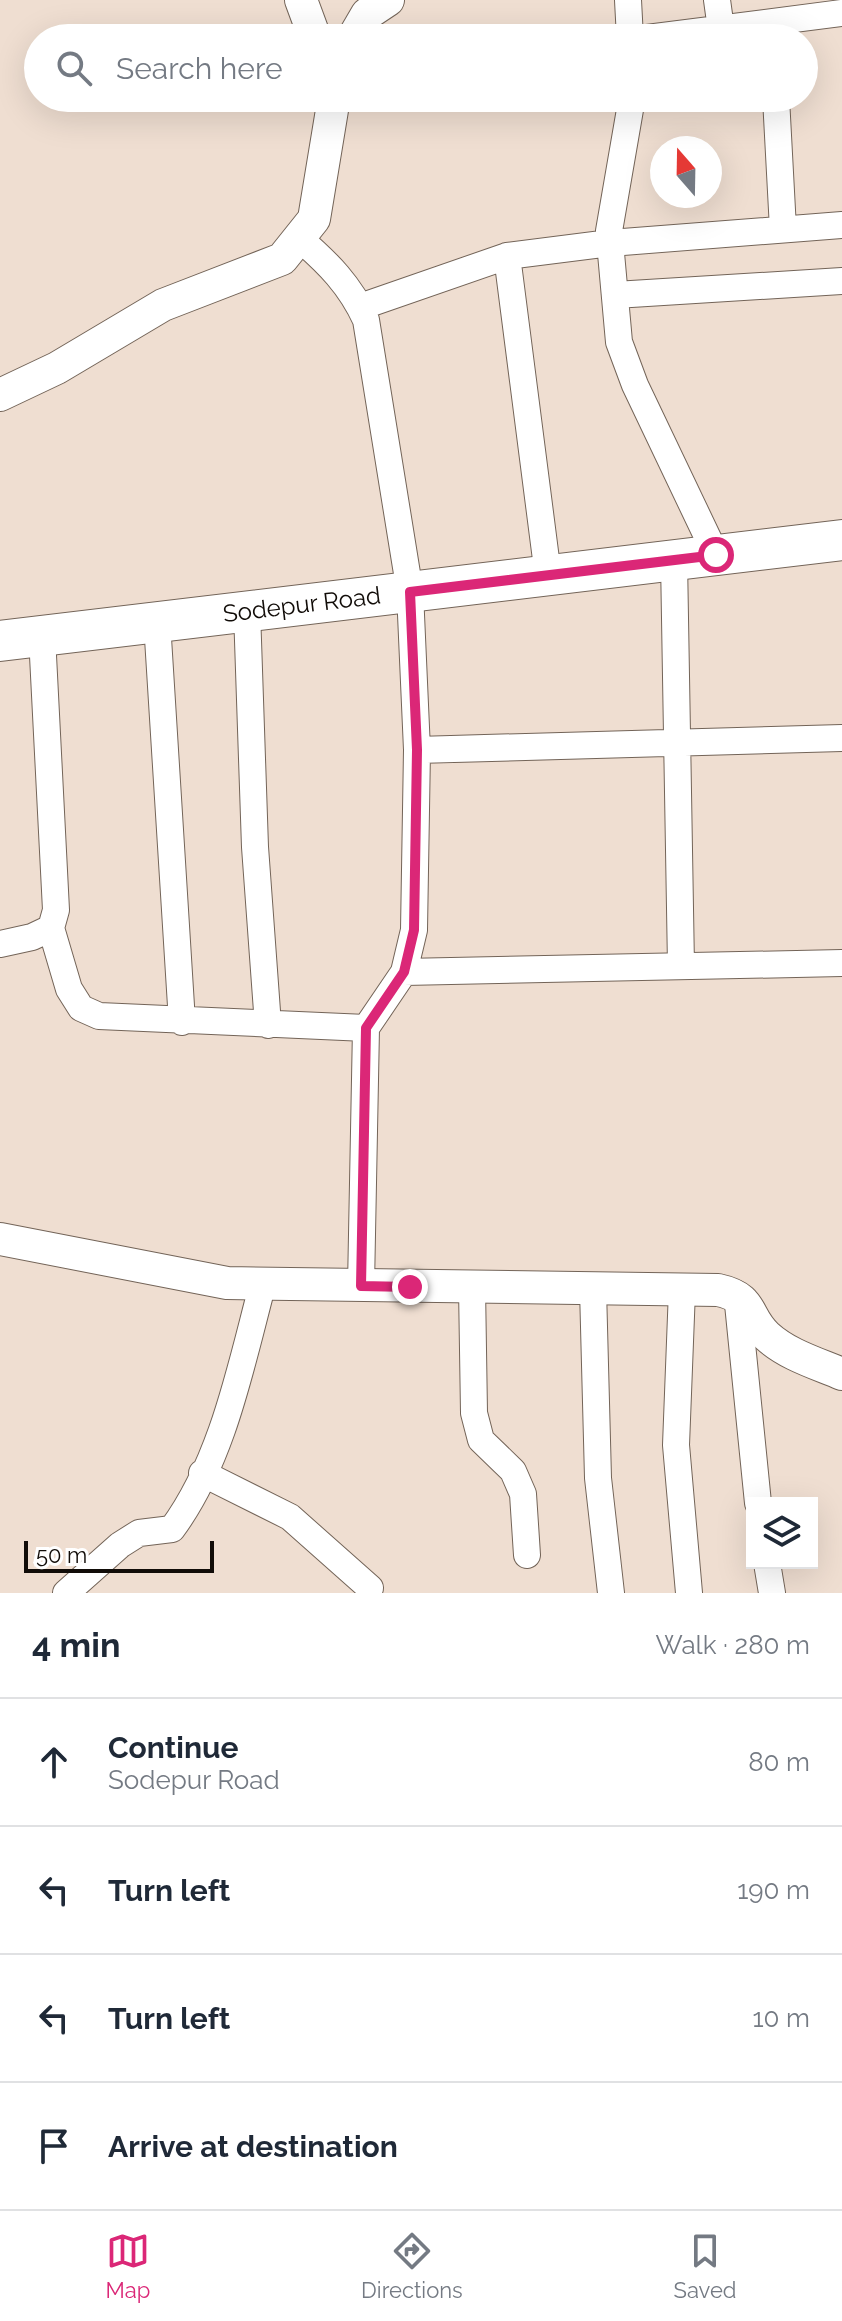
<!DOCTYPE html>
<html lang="en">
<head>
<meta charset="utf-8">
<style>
  body { margin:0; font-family:Raleway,sans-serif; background:#f2f2f3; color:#1f2937 }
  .controls { position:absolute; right:24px; bottom:24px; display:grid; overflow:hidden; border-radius:0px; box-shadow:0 8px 32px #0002 }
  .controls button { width:72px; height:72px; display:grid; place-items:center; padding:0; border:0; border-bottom:2px solid #e0e1e3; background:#fff; color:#1f2937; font:40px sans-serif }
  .compass { position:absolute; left:650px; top:136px; width:72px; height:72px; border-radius:50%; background:#fff; box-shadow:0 8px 32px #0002; rotate:340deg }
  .scale { position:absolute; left:24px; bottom:20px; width:190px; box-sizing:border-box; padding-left:8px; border:4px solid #110c08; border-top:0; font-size:22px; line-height:28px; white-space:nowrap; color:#110c08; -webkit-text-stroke:6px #fff; paint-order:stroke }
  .stop { position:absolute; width:24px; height:24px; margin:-18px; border:6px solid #db2777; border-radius:50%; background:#fff }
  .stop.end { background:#db2777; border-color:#fff; box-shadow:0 2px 8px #0008 }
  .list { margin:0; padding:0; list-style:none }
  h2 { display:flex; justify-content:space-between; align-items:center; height:104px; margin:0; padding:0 32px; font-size:34px }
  h2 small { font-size:26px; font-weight:400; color:#747a83 }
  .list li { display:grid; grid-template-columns:52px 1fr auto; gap:24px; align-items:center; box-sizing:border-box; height:128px; padding:0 32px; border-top:2px solid #e0e1e3 }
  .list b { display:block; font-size:30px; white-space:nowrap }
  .list p { margin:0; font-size:26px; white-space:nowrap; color:#747a83 }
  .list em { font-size:26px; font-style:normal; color:#747a83 }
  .icon { flex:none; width:44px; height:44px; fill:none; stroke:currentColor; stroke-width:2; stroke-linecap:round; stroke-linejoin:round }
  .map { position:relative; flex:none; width:842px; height:1593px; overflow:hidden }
  .search { position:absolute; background:#fff; box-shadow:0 8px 32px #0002; left:24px; right:24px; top:24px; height:88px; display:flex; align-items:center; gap:20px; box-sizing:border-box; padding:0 28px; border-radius:44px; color:#747a83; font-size:30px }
  .sheet { height:616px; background:#fff }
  nav { display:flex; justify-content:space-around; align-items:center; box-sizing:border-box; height:112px; border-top:2px solid #e0e1e3; background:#fff; font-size:22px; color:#747a83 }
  nav a { display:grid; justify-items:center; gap:4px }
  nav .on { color:#db2777 }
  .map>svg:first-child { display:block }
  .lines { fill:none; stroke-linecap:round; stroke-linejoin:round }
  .minor-casing { stroke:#736458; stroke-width:28 }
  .tertiary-casing { stroke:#736458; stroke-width:34 }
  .primary-casing { stroke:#736458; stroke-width:42 }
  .minor { stroke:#fff; stroke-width:26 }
  .tertiary { stroke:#fff; stroke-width:32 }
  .primary { stroke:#fff; stroke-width:40 }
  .route { stroke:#db2777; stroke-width:10 }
  .labels { text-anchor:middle; stroke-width:6; stroke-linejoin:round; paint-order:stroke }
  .street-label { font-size:24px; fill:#110c08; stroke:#fff }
</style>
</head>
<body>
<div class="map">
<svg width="842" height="1593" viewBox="0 0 842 1593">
  <rect width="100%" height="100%" fill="#efded1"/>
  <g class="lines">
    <defs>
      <path id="minor" d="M628,0L630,38
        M717,0L721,29
        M647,38L842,13
        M632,98L609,231L619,342L635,385L716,555
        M776,98L783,229
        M299,238C328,263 350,285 366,320L410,592L417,750L414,930L404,972L366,1028L361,1286
        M507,256L548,575
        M615,295L842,281
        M360,307L507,256L610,243L842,225
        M674,560L681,966
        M247,611L255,847L268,1025
        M157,622L182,1022
        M417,750L842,738
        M51,928L69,989L81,1008L99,1016L366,1028
        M0,944L32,937L51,928L56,910L42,636
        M404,972L842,963
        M472,1287L474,1413L481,1440L513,1471L523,1494L527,1555
        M593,1289L598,1478L611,1593
        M682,1290L676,1445L689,1593
        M737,1294L758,1503
        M202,1473L290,1517L370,1588
        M767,1563L772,1593
        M66,1593L120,1545L139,1533L172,1529C223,1460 241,1365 263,1283"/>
      <path id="tertiary" d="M301,0L315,38
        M353,38L367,14L388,0
        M0,395L57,368L163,305L282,259L314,219L334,98
        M0,1239L227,1283L718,1290C755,1298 745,1316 767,1336C788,1355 816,1363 842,1374"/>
      <g id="primary">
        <path id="s1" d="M0,641L842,540"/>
      </g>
    </defs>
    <use href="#minor" class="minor-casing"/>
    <use href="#tertiary" class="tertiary-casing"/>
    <use href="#primary" class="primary-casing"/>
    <use href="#minor" class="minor"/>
    <use href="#tertiary" class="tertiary"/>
    <use href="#primary" class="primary"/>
  </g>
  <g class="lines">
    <path class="route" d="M410,1287L361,1286L366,1028L404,972L414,930L417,750L410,592L716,555"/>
  </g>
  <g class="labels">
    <g class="street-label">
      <text dy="8" stroke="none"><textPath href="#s1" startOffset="304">Sodepur Road</textPath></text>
    </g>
  </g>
</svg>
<div class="controls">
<button><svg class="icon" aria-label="layers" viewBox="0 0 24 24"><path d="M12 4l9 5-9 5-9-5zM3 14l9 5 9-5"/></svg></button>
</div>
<svg class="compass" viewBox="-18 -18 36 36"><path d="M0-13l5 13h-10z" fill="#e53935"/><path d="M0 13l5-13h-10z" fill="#747a83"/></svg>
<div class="scale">50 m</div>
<div class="stop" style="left:716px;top:555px"></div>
<div class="stop end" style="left:410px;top:1287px"></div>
<div class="search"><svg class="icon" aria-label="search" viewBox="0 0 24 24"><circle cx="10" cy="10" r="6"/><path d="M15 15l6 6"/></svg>Search here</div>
</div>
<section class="sheet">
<h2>4 min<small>Walk · 280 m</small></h2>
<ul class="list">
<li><svg class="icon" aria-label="ahead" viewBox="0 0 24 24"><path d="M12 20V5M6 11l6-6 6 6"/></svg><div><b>Continue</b><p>Sodepur Road</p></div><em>80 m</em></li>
<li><svg class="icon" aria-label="left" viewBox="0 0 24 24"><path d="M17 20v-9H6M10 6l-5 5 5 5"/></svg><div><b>Turn left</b></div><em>190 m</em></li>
<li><svg class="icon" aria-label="left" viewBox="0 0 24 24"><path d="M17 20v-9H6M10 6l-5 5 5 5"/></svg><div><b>Turn left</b></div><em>10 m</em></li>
<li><svg class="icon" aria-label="arrive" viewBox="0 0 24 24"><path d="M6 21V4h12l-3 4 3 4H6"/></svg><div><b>Arrive at destination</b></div></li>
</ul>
</section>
<nav>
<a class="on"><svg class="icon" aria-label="map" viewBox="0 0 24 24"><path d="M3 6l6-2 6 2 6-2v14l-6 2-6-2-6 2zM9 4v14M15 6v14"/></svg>Map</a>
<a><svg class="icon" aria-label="directions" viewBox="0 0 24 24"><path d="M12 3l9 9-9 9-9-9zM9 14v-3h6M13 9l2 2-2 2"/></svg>Directions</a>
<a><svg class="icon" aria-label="saved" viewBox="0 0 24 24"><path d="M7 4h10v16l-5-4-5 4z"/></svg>Saved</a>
</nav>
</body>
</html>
